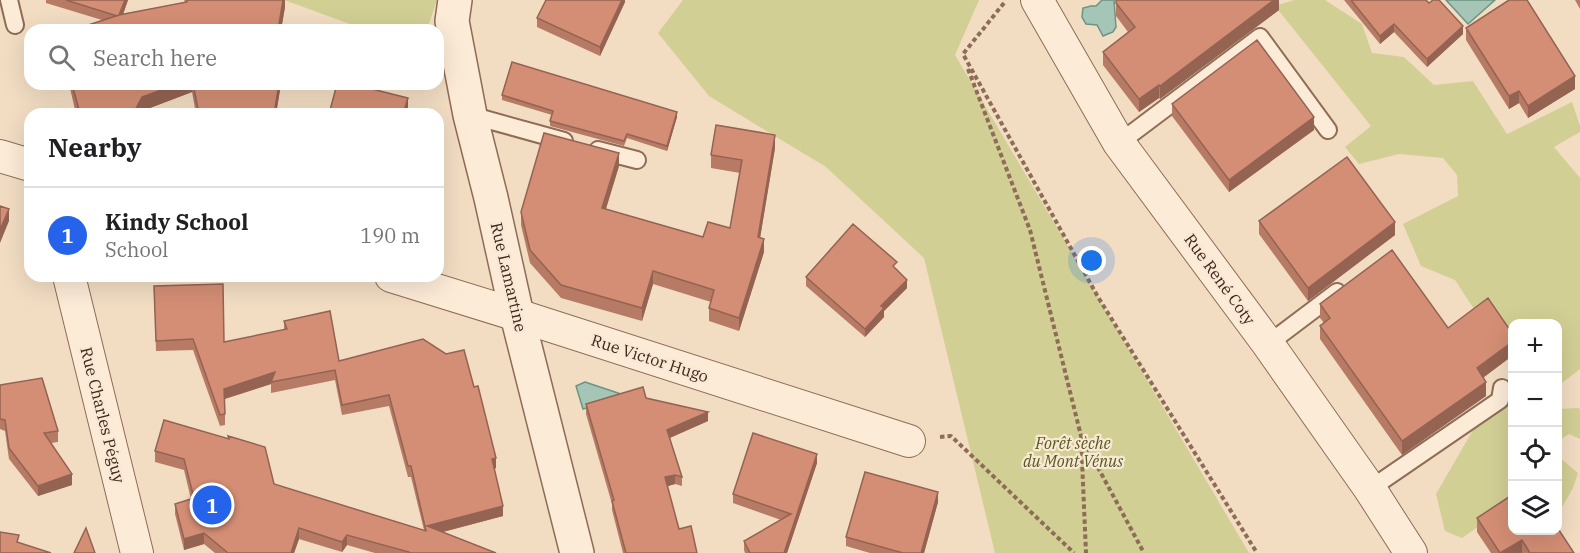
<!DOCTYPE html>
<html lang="en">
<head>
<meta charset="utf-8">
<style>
  body { margin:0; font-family:"IBM Plex Serif",serif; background:#f2f2f2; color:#202124 }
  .controls { position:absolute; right:18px; bottom:18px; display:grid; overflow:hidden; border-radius:12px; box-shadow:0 6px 24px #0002 }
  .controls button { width:54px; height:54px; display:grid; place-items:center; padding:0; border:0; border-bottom:2px solid #e0e0e0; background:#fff; color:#202124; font:30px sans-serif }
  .you { position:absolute; left:1092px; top:261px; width:21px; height:21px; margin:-15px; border:4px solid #fff; border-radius:50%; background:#1a73e8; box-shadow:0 0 0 9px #1a73e833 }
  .badge { display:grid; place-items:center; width:39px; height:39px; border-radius:50%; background:#2563eb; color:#fff; font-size:20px; font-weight:700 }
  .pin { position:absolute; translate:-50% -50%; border:3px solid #fff; box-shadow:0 2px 6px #0006 }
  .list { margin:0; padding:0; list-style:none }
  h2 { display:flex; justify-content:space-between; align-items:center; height:78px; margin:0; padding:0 24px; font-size:26px }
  h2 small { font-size:20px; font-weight:400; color:#757577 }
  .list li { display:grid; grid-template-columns:39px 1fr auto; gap:18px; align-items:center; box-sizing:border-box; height:96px; padding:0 24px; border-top:2px solid #e0e0e0 }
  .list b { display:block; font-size:22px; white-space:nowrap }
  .list p { margin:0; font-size:20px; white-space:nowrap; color:#757577 }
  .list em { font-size:20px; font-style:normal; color:#757577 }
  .icon { flex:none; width:33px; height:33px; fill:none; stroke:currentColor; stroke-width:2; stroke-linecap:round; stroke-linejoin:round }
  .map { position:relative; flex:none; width:1580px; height:553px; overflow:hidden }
  .search { position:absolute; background:#fff; box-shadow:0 6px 24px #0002; left:24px; top:24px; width:420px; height:66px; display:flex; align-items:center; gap:15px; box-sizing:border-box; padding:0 21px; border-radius:18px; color:#757577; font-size:22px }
  .panel { position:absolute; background:#fff; box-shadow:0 6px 24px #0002; left:24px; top:108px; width:420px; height:174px; border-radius:18px }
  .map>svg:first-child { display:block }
  .green { fill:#d2cf95 }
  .water { fill:#a5c5b6; stroke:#6b9483; stroke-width:1.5 }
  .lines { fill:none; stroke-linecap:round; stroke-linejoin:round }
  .service-casing { stroke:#8e6c57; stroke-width:20 }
  .minor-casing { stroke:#8e6c57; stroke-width:34 }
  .tertiary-casing { stroke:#8e6c57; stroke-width:36 }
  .path { stroke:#8e6c57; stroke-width:4; stroke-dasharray:4.5 3; stroke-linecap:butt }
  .service { stroke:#fcebd7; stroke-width:16 }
  .minor { stroke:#fcebd7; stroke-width:32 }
  .tertiary { stroke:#fcebd7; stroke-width:33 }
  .wall { fill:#b67a65 }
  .shaded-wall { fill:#946352 }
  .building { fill:#d48e75; stroke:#946352; stroke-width:1.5 }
  .labels { text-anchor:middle; stroke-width:4.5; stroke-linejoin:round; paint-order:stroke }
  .street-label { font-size:16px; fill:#3d271d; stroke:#f9e8d3 }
  .park-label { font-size:16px; font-style:italic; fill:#565b22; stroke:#f9e8d3 }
</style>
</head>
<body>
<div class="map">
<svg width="1580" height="553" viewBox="0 0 1580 553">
  <rect width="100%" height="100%" fill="#f2ddc3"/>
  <path class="green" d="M280,0H437L427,30H366L287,1Z
    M683,0H979L955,55L1249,553H995L924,258L826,167L709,96L658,33Z
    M1294,0H1325L1362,24L1372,53L1404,57L1434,85L1473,81L1507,134L1572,102L1580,126V132L1554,147L1580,178V369L1558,386V324H1512V348L1474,309L1455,280L1421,266L1403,224L1458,196L1457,175L1443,158L1399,154L1359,164L1345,147L1371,126L1275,6Z
    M1512,400V503L1462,538L1445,531L1436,494L1473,430Z
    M1578,408L1580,409V439L1569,434L1558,441V409Z
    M1558,456L1578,473L1573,488L1558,514Z"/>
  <path class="water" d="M1102,0H1114L1116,27L1113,32L1103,36L1097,25L1086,24L1082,17L1083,8L1091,6H1096Z
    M1446,0H1495L1468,24Z
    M585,382L627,396L583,409L576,386Z"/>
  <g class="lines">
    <defs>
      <path id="service" d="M9,0L15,25
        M470,115L564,141
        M1119,143L1260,37L1328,130
        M598,150L637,160
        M1268,344L1337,292
        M1370,489L1500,400L1502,388"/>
      <path id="minor" d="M1037,0L1119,143L1268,344L1370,489L1411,553
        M0,156L30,165
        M69,276L137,553
        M391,276L517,315L909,441"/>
      <path id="tertiary" d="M455,0L452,21L470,115L491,198L517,315L577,553"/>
    </defs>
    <use href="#service" class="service-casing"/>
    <use href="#minor" class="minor-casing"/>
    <use href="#tertiary" class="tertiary-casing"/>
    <path class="path" d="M1004,3L963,54L1098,297L1257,553
      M968,69L1030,230L1081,436L1144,553
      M940,437L951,436L1074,553
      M1081,437L1086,553"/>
    <use href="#service" class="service"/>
    <use href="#minor" class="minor"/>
    <use href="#tertiary" class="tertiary"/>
  </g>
  <path class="wall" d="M46,0H128L123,14L185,2L184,0H285V7L281,30H73L102,20L46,3Z
    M625,0V2L600,56L537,27V18Z
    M1116,0H1279V10L1160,99L1159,98L1139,112L1103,65V52L1128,32L1116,16Z
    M1344,0H1426L1463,34L1427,67L1394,32L1380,44Z
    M1575,0H1580V9Z
    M1466,28L1575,89L1528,118L1519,103L1509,109L1466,40Z
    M69,84H281L276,114H196L192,92L142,111L140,114H76Z
    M502,95L677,117L667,151L627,138L624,146L550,126V121L552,115L502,100Z
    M1172,104L1314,130L1229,192L1172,116Z
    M775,148L760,238L764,252L739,331L709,321V308L711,302L653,284L642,321L561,298L530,263L521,225V212L619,166L606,209L703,237L730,228L740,173L711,168V155Z
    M1259,221L1395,235L1308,301L1259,234Z
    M897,270L907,288L884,311V317L865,337L806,286V277Z
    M154,286L224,342L284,330V321L339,361L474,387L496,468L494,469L503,516L443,532L496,553H375L347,545L342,552L299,539L294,553H215L204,544L184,550L175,514V504L191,499L184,470L155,462V451L228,439V436L274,484L424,530L411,477H408L389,406L342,415L335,380L271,393V384L225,399V425L220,426L193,350L156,351Z
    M1320,304L1448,328L1512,356L1483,378L1486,396L1402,455L1320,339V326L1324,323L1320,318Z
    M0,385L58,431V442L51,443L72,485L38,496L9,459L5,431L0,429Z
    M646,398L708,421L670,438L682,477V486L675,484L667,486L679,529L697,553H623L612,510V504L586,414V404Z
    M817,463L787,553H745L744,550V541L781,520L733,503V494Z
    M938,502L924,553H870L846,546V537Z
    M1477,518L1512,531L1574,553H1491L1477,532Z"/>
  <path class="shaded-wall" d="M125,0H128L119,26V16Z
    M283,0H285V7L281,30H278Z
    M622,0H625V2L600,56V47Z
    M1274,0H1279V10L1160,99V86Z
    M1394,24V32L1380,44V36Z
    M1463,26V34L1427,67V59Z
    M1575,76V89L1528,118V106Z
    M177,84H192V92L142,111L140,114H133L142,97Z
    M279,84H281L276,114H274Z
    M1159,85V98L1139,112V99Z
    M1519,91V103L1509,109V96Z
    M408,98V109L406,114H403Z
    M677,112V117L667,151V146Z
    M1314,117V130L1229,192V180Z
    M775,135V148L758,250V237Z
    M619,153V166L602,221V208Z
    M9,209V221L0,243V230Z
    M442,210V221L438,233V222Z
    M1395,222V235L1308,301V288Z
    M764,239V252L739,331V318Z
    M653,271V284L642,321V308Z
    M907,280V288L884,311V317L865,337V329L881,306Z
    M1512,342V356L1477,382V368Z
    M275,372L271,384L224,399V389Z
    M1486,382V396L1402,455V441Z
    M708,412V421L667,439V430Z
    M817,454V463L787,553H784Z
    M496,458V468L492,470V459Z
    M72,474V485L38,496V486Z
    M675,475V484L665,487V477Z
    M938,492V502L924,553H921Z
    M503,506V516L427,536V526Z
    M299,528V539L294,553H291Z
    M204,533V544L184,550V539Z
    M347,535V545L342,552V542Z
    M1522,540V553H1501Z"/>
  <path class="building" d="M66,0H125L119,15L117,16Z
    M187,0H283L278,30H73L119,15L187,2Z
    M546,0H622L600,47L537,18Z
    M1116,0H1274L1160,86L1159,85L1139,99L1103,52L1135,27L1116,3Z
    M1351,0H1426L1429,3L1433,0H1439L1463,26L1427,59L1394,24L1380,36Z
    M1509,0H1527L1575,76L1528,106L1519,91L1509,96L1466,28Z
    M1257,40L1314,117L1229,180L1172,104Z
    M512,62L677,112L667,146L627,134L624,141L550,121L553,111L502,95Z
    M72,84H177L142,97L133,114H80Z
    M193,84H279L274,114H199Z
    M337,84H352L408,98L403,114H329Z
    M716,125L775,135L758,237L764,239L739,318L709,308L714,290L653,271L642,308L561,285L530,250L521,212L544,133L619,153L602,208L703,237L708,222L730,228L742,160L711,155Z
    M1347,157L1395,222L1308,288L1259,221Z
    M0,206L9,209L0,230Z
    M438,208L442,210L438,222Z
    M853,224L897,262L893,266L907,280L881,306L884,308L865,329L806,277Z
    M1392,250L1448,328L1488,298L1512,333V342L1477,368L1486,382L1402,441L1320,326L1330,318L1320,304Z
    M223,284L224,342L287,329L284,321L330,311L339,361L423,339L446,354L464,350L474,387L478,386L496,458L492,459L503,506L427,526L496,553H409V552L347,535L342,542L299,528L291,553H228L204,533L184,539L175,504L194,498L184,459L155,451L164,420L229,439L228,436L265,447L274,484L426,531L411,466H408L389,395L342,405L335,370L271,382L275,372L224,389L225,414L220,415L193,339L156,341L154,286Z
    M42,378L58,431L44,433L72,474L38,486L9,448L5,420L0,419V385Z
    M643,387L646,398L708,412L667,430L682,477L675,475L665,477L679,529L691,526L697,553H626L612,501L614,500L586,404Z
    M753,433L817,454L784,553H750L744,541L791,514L733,494Z
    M865,472L938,492L921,553H903L846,537Z
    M1512,495V531H1557V527L1574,553H1530L1522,540L1500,553L1477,518Z
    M86,528L95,553H74Z
    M0,532L19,535L17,542L51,553H0Z"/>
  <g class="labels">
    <g class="street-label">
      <text transform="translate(509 277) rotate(77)" y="6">Rue Lamartine</text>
      <text transform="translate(1220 279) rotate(54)" y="6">Rue René Coty</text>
      <text transform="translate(650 358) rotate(18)" y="6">Rue Victor Hugo</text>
      <text transform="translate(103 415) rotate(76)" y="6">Rue Charles Péguy</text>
    </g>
    <g class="park-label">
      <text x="1073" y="449">Forêt sèche<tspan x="1073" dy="18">du Mont Vénus</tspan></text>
    </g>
  </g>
</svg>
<div class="controls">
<button>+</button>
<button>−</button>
<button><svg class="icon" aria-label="locate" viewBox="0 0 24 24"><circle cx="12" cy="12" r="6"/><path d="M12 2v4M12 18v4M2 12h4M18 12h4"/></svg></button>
<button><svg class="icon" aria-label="layers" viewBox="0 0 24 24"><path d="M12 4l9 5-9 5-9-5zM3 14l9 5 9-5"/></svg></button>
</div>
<div class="you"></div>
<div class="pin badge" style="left:212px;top:505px">1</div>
<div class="search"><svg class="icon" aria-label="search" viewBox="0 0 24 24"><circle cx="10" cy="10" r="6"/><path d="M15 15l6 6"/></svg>Search here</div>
<section class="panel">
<h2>Nearby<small></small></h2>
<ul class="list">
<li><span class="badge">1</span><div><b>Kindy School</b><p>School</p></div><em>190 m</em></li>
</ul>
</section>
</div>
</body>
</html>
